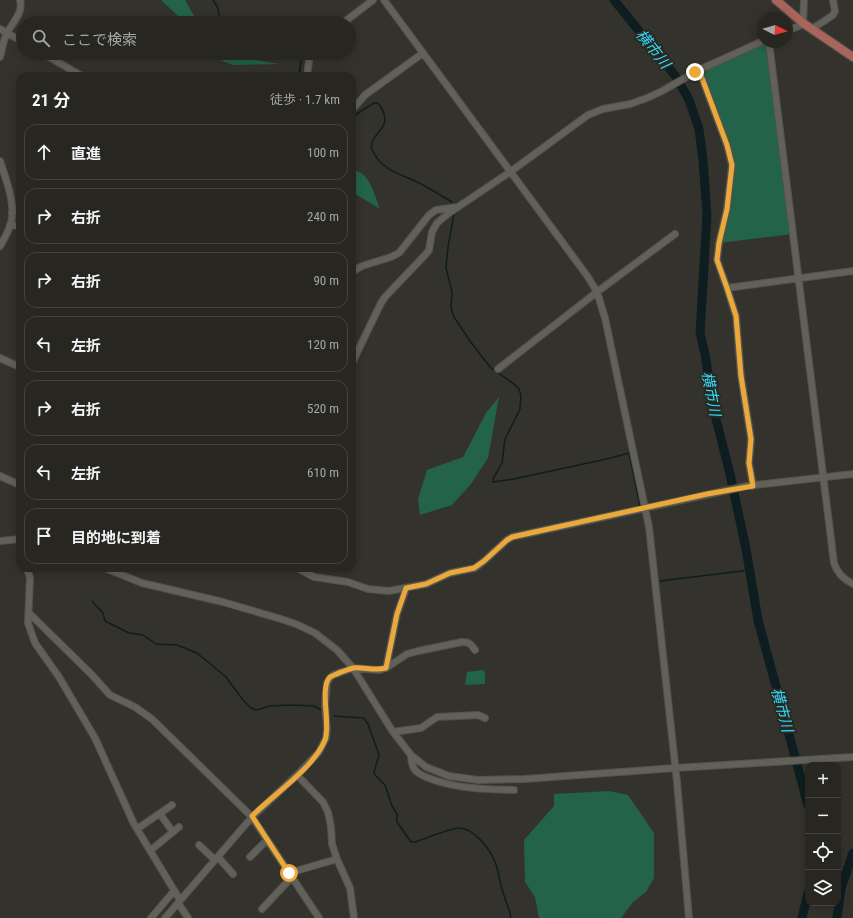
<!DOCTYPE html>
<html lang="ja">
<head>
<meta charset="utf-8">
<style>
  body { margin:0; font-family:"Roboto Condensed","Noto Sans JP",sans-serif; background:#33322e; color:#f1f3f6 }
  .controls { position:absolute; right:12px; bottom:12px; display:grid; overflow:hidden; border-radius:8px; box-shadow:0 2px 10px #0003 }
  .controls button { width:36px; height:36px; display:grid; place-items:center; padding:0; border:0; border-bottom:1px solid #43433f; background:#272621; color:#f1f3f6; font:20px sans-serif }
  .compass { position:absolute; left:757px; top:12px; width:36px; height:36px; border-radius:50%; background:#272621; box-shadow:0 2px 10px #0003; rotate:95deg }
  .stop { position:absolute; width:12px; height:12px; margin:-9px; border:3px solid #eca93a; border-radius:50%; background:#fff }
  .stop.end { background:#eca93a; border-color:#fff; box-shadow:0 1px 4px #0008 }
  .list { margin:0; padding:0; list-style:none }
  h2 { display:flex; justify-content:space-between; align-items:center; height:52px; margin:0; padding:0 16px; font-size:17px }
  h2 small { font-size:13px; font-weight:400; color:#a4a5a5 }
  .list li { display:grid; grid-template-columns:26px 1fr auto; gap:12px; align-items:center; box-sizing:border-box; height:56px; margin:0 8px 8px; padding:0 8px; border:1px solid #43433f; border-radius:12px }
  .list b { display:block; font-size:15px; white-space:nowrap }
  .list em { font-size:13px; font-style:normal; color:#a4a5a5 }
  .icon { flex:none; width:22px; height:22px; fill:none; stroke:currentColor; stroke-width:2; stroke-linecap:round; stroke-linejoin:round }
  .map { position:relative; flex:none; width:853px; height:918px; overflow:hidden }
  .search { position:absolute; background:#272621; box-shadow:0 2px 10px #0003; left:16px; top:16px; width:340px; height:44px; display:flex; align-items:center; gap:10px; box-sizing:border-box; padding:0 14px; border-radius:22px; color:#a4a5a5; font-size:15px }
  .panel { position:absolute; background:#272621; box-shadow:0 2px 10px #0003; left:16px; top:72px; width:340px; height:500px; border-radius:12px }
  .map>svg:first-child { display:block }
  .green { fill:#226349 }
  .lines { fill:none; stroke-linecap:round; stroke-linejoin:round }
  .stream { stroke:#0e1d20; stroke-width:1.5 }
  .river { stroke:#0e1d20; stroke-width:9 }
  .minor-casing { stroke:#52514c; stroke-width:8 }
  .major-casing { stroke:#52514c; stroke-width:10 }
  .minor { stroke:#616059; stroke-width:6 }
  .major { stroke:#a9645b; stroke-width:8 }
  .route { stroke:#eca93a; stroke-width:5 }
  .labels { text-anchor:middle; stroke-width:4; stroke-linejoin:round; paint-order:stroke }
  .water-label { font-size:15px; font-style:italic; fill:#2fddfb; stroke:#2a2822 }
</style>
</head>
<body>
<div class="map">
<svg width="853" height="918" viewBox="0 0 853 918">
  <rect width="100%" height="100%" fill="#34322c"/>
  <path class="green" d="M161,0H185L198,23H183L179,17Z
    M763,42H769L793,234L719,243L732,165L699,70Z
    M201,53H230L237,57L279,64L233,65Z
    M352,170C370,171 374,195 380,209L352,192Z
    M499,397L488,458L471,484L452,505L420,515L418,499L427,470L463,457L486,413Z
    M482,670L485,672V684L465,685L467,672Z
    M609,791L628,795L654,833V878L646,892L633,902L621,918H539L535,897L525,882L524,840L554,806V794Z"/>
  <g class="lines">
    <path class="stream" d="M213,0L218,8L220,23
      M300,23L312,18L319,17L322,23
      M299,76L302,53
      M352,117L374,103H378C398,129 368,132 372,149C374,155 380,163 385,166C393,173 406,177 415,181C428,187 440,195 452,202
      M454,214L448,247L446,268L452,292L451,308L454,317L470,341L490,367L497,372L514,384L519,389L521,396L520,409L505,439L502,463L493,479V482L514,479L611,458L629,453L640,505
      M660,581L750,570
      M92,601L103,613L105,621L129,633L143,635L156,644L177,645L197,653L226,677L243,700L251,708L256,710L270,706L290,705L314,706L321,710
      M334,716L364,718L368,724L379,755L374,772L376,776L385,785L392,806L397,814V822L411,842H415C425,839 450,828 459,828C474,828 490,849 495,862C499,871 499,882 503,892C505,901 510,909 511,918"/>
    <path class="river" d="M614,0L677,78L689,100L699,129L703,160L707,215L700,333L705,354L713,407L730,474L746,549L758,620L808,805
      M802,918L808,893
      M837,918L841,888L853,853"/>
    <defs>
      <path id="minor" d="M384,0L588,277L597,292L605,318L649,527L677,782L689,918
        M343,23L373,0
        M0,29L23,42
        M812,29L833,15L835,11L833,1
        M787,31L799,26L803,23L804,0
        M769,42L834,563C837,573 843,579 853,584
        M42,53L82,76
        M0,57C2,50 3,42 6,35C11,24 24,13 20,0
        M699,70L727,145L732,165L727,209L719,243L717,260L727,288L736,316L741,376L751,439L749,463L753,486
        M307,76L310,53
        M352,110L365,95L423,53
        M0,161C6,180 16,203 11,223C9,231 4,239 0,246
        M12,213L20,208
        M10,225L20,226
        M352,272L362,266L391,257L399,253L429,215L436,210L458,207
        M727,288L853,271
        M0,358L20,367
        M352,363L381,303L385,297L426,254L429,250L432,232L437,223L449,213L510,172L588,115L603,109L630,104L647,98L662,91L699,70L763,41
        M498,369L597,292L675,234
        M0,476L20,485
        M0,541L20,539
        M27,568L30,578L28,623L35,643L59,677L95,738L134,824L180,900
        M105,568L142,583L223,602L281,619L296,624L315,633L337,650L353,668L393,732L411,755L426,767L449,776L478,780L525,779L675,768L853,757
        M297,568L314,577L348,582L368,589L389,591L426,584L450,573L475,568L484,561L507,540L512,537L747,486L853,474
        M29,613L92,675L110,695L135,707L152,719L252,817L319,918
        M386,668L397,614L406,589
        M393,732L421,728L437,717L478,715L485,718
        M411,755C411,760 412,766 415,770C419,775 428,778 434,780C460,789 486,789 514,790
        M160,814L173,832
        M137,829L172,805
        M199,845L215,860
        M151,850L179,827
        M218,857L233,874
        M250,857L267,840
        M337,859L350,888L354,918
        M289,873L337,859L332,844L331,827L328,812L323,802L297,775
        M178,903L188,918
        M262,909L292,877
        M151,918L174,891
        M165,918L252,817L297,775L319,752L326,738L327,729L325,705L327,683L329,679L333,675L353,668L379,670L386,668L407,654L418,651L462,642C469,642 471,644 475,650"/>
      <path id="major" d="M776,0L803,23L853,57"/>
    </defs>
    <use href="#minor" class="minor-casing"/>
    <use href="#major" class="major-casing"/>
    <use href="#minor" class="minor"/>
    <use href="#major" class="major"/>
  </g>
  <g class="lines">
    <path class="route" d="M289,873L252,816C274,794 313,769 325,740C331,724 319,688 330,677C334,675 337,674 341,672C345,671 349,669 353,668C364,667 375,671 386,668L397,614L406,588L426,584L450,573L474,568L484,561L507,540L512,537L707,494L753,486L749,463L751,439L741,376L736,316L727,288L717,260L719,243L727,209L732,165L727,145L699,70L695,72"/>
  </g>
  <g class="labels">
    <g class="water-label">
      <text transform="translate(653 49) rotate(51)" y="5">横市川</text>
      <text transform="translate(711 394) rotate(79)" y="5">横市川</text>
      <text transform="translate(782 710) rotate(75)" y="5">横市川</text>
    </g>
  </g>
</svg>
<div class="controls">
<button>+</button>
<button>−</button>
<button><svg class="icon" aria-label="locate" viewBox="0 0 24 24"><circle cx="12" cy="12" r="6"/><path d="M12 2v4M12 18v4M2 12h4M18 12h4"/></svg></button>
<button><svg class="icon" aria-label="layers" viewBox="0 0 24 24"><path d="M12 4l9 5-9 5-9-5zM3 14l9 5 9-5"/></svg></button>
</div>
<svg class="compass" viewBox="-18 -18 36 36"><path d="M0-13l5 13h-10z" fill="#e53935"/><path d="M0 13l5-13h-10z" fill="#a4a5a5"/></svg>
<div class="stop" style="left:289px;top:873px"></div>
<div class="stop end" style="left:695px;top:72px"></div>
<div class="search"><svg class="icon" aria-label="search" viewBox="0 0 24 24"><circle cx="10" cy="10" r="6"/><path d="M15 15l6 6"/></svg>ここで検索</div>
<section class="panel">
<h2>21 分<small>徒歩 · 1.7 km</small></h2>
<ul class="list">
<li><svg class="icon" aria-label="ahead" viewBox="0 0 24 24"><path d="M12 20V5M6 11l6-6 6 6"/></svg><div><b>直進</b></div><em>100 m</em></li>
<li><svg class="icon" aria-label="right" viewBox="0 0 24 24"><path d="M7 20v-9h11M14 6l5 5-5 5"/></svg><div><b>右折</b></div><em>240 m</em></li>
<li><svg class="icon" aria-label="right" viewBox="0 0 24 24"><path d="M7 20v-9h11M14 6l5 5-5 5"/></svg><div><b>右折</b></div><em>90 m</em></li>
<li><svg class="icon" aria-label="left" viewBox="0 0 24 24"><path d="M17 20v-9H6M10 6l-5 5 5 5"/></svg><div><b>左折</b></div><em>120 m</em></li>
<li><svg class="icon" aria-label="right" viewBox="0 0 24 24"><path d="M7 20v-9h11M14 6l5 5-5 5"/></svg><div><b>右折</b></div><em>520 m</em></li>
<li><svg class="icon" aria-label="left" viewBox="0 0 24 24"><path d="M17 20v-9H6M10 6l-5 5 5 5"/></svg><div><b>左折</b></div><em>610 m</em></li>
<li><svg class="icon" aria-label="arrive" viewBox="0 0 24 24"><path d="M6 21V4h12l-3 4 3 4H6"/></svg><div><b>目的地に到着</b></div></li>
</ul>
</section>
</div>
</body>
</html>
